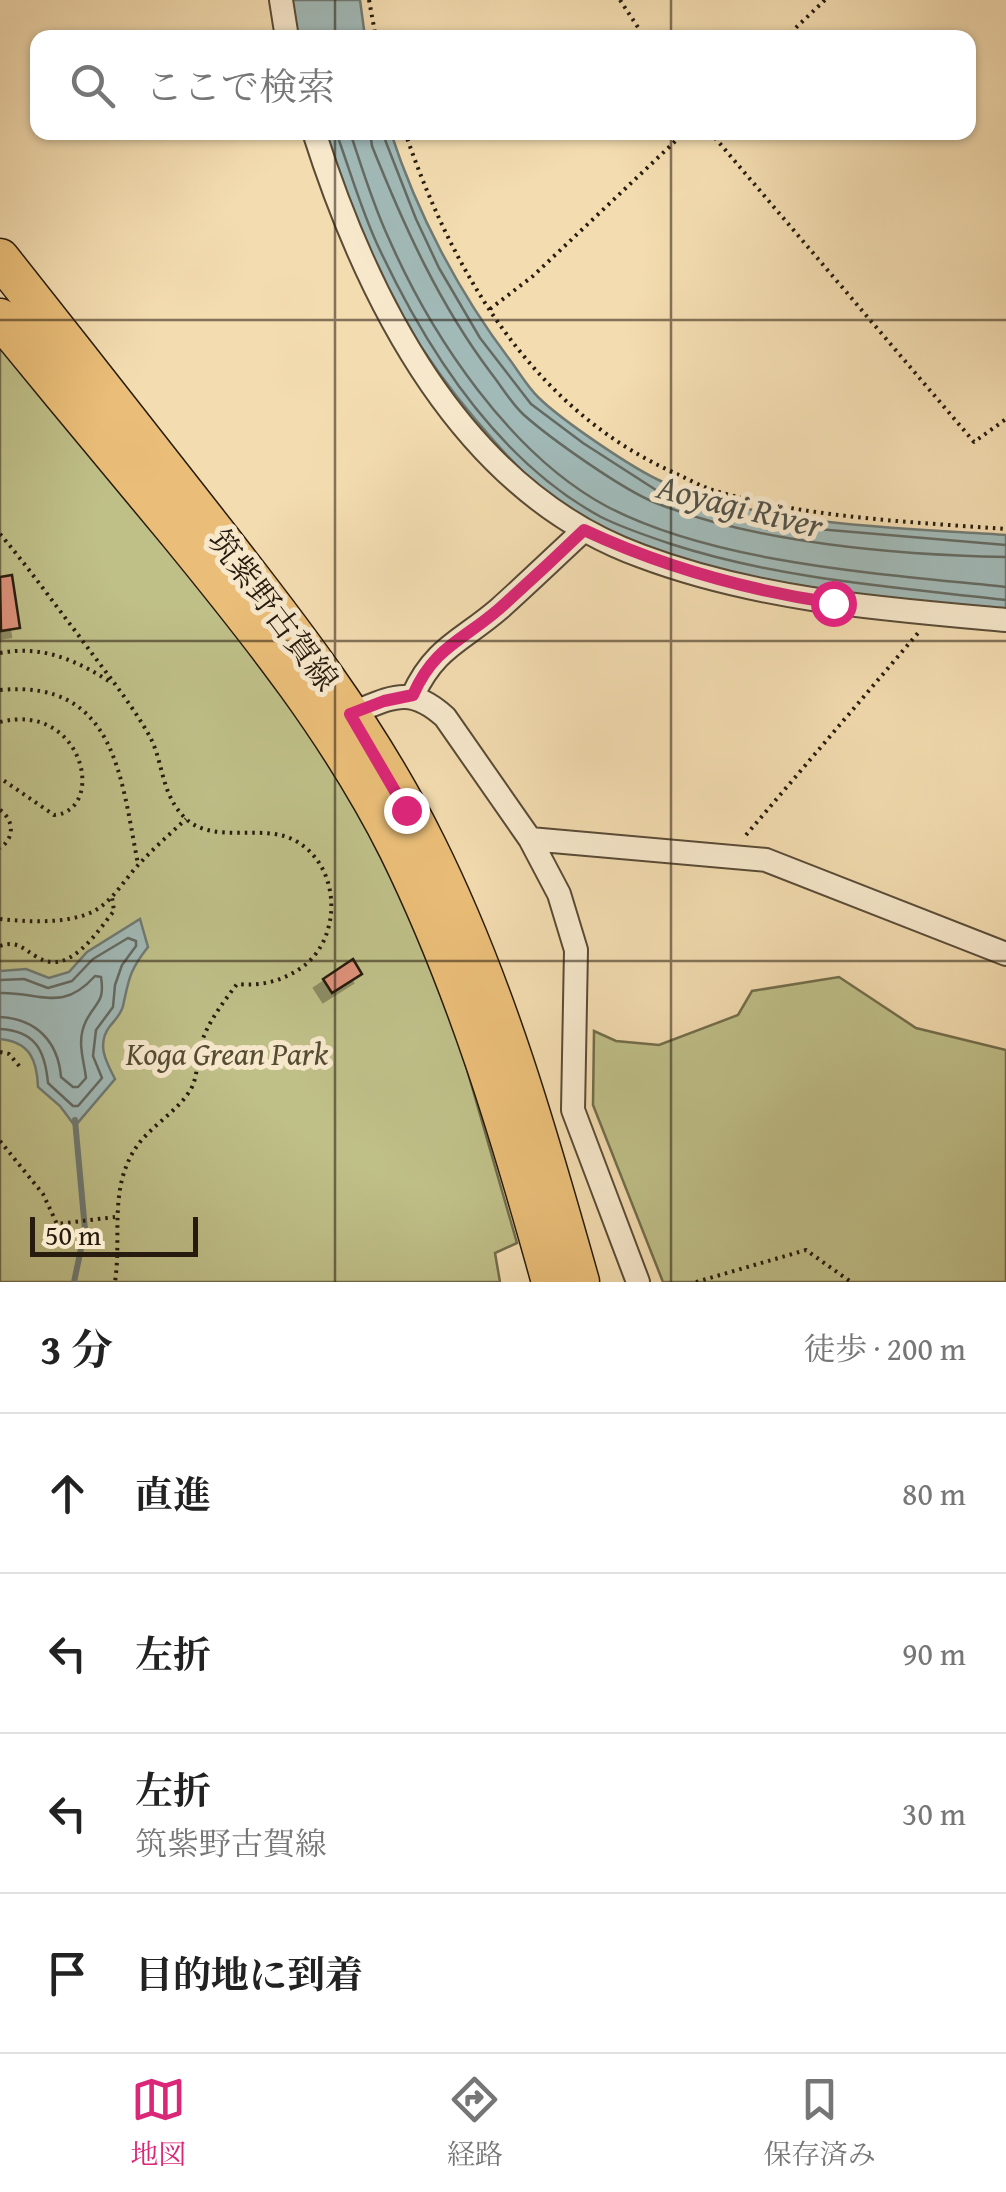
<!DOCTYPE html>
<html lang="ja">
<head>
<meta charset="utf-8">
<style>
  body { margin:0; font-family:"Gentium Book Plus","Noto Serif JP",serif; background:#f6f6f6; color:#222 }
  .scale { position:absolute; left:30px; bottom:25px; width:168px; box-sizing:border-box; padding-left:10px; border:5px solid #261b0e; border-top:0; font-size:28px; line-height:35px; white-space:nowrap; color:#261b0e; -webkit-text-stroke:8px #f7e8cc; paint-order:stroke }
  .stop { position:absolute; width:30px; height:30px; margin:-22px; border:8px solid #db2777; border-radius:50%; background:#fff }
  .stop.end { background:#db2777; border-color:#fff; box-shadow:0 2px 10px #0008 }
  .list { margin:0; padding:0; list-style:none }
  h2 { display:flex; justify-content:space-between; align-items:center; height:130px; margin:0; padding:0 40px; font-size:42px }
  h2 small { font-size:32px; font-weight:400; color:#767676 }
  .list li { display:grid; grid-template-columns:65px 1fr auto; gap:30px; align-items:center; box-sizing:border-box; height:160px; padding:0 40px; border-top:2px solid #e0e0e0 }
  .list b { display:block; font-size:38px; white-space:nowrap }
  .list p { margin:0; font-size:32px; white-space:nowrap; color:#767676 }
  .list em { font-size:32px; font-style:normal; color:#767676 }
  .icon { flex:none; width:55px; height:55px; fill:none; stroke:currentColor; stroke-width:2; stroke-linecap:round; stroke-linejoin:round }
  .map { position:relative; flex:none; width:1006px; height:1282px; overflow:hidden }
  .search { position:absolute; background:#fff; box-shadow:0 2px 8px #0004; left:30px; right:30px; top:30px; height:110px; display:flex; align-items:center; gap:25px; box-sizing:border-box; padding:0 35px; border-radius:20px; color:#767676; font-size:38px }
  .sheet { height:770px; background:#fff }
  nav { display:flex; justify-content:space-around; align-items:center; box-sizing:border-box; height:140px; border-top:2px solid #e0e0e0; background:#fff; font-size:28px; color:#767676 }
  nav a { display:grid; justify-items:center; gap:5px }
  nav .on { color:#db2777 }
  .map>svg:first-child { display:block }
  .green { fill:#bfbf88; stroke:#726d4b; stroke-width:2.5 }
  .water { fill:#a1b9b7; stroke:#707a73; stroke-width:2.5 }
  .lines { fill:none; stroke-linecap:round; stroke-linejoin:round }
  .shore { stroke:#646a62; stroke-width:2.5 }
  .stream { stroke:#707a73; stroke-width:6 }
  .building { fill:#dd917a; stroke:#261b0e; stroke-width:2.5; filter:url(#shadow) }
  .minor-casing { stroke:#594b36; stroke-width:26 }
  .primary-casing { stroke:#261b0e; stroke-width:41 }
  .path { stroke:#261b0e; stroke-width:4; stroke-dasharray:2.5 5; stroke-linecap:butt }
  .minor { stroke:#f7e8cc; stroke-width:22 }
  .primary { stroke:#eabe78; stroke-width:38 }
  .route { stroke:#db2777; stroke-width:12 }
  .grid { fill:none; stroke:#261b0e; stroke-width:2.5; stroke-opacity:0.55 }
  .labels { text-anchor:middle; stroke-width:10; stroke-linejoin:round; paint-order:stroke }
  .street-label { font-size:32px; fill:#261b0e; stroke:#f7e8cc }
  .park-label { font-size:32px; font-style:italic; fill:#544c33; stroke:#f7e8cc }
  .water-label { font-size:35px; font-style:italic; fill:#515249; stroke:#f7e8cc }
</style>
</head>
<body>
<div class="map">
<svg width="1006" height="1282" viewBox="0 0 1006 1282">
  <defs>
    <filter id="shadow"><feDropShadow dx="-9" dy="9" stdDeviation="0" flood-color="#0004"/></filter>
  </defs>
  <rect width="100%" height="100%" fill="#f3dcb0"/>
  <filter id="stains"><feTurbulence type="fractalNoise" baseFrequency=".002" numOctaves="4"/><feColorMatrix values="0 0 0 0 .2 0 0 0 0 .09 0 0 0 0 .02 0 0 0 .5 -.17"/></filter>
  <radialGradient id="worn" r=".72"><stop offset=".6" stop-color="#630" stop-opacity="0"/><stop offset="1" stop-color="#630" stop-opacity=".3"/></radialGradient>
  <path class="green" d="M0,331L273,668L424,920L517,1243L495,1253L500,1282H0Z
    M839,977L916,1028L1006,1050V1282H663L593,1105L594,1031L616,1041L659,1045L738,1015L752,991Z"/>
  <path class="water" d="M291,0H360L365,37H298Z
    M326,133H391C417,213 459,293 510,360C519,372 527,386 538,397C560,419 633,469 663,482C760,526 900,528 1006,535V610C860,594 704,586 574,512C544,495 517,467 495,442C443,384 397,318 367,246C351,209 339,170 326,133Z
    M140,919L148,947C129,971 129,979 123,1006C121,1014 115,1020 110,1026C96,1044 106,1062 115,1079L75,1126L60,1106L38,1087C37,1060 30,1042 0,1039V971L26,969L49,978L69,972L87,952Z"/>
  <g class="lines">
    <path class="shore" d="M336,132C350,170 361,210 378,246C426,349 498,461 601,517C623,528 647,536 671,544C779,579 893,587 1006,600
      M350,132C362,168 373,205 389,239C432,337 510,454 606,506C716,564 883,574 1006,587
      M370,132L372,146C404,226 439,304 491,373C502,387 511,403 524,415C551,439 623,490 656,503C756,543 898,555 1006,557
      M382,132L416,219L439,268L480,338L531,404L583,443L656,490L711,509L794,527L1006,545
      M0,980L24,979L48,988L72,981L93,959L128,938L136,941V946L122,965L115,985L113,1007L96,1030L93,1056L102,1078L78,1106H73L48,1083C45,1051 36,1031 0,1029
      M0,993C40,992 62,1013 95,976L101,977C105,1003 96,1001 86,1021C76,1041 84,1060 86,1078L78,1087H73L61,1077C58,1041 36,1019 0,1017"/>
    <path class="stream" d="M74,1282L85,1230L75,1120"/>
  </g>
  <path class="building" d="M12,575L20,628L1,631L0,577Z
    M353,959L362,974L332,993L323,979Z"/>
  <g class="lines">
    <defs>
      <path id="minor" d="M281,0L287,38
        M314,132C368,302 462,491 641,556C758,600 882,609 1006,620
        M413,695C435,647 462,641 499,609C528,583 556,556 584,530
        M350,714C391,698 409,684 445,717L530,839L766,860L1006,954
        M530,839L559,894L576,950L573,1110L638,1282"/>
      <path id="primary" d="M0,258C69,345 138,433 206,520C287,623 369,728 427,846C496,985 538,1133 580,1282
        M0,318C59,390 118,461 178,533C259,632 340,733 398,849C466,987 510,1134 551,1282"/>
    </defs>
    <use href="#minor" class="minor-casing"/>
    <use href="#primary" class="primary-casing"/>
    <path class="path" d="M369,0L376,38
      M620,0L645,38
      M785,38L825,0
      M405,132C453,274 535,412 677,474C690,480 704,488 719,492C811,518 911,522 1006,529
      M710,132L974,442L1006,419
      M490,309L533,276L685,132
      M0,534C28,567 53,602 79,636C103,669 129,700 149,735C164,762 160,793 185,818C213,845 262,823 294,840C342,865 343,939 301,968C280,982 261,986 237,984C222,1004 204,1027 199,1052C196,1066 198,1075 191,1089C178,1111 152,1125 137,1146C108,1188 122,1235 115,1282
      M0,653C43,645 76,660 112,683
      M0,690C116,679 121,778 138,864
      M0,722C84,701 107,811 54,815L0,778
      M0,810C14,820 15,838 0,848
      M746,835L918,633
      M0,919C28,922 66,924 92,912C113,902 125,878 141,862C155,847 171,833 186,819
      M0,946C17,940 23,949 37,957C69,977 96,933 114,911L112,897
      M0,1052L9,1054L20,1067
      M0,1141L43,1194L57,1224L115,1217
      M696,1282L806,1250L851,1282"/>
    <use href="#minor" class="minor"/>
    <use href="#primary" class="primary"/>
  </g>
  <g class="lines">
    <path class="route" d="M406,810L350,714L384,701L413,695C434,647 462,641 499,609C528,583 556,557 584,530C663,567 747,590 833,603"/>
  </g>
  <path class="grid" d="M335,0V38M671,0V38M335,132V1282M671,132V1282M0,320H1006M0,641H1006M0,961H1006"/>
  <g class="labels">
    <g class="street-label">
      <text transform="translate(273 610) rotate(53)" y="11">筑紫野古賀線</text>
    </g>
    <g class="park-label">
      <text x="227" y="1065">Koga Grean Park</text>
    </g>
    <g class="water-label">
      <text transform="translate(740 506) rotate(14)" y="12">Aoyagi River</text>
    </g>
  </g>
  <rect width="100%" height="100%" filter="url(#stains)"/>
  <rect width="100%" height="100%" fill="url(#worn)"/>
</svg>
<div class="scale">50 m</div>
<div class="stop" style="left:833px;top:603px"></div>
<div class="stop end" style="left:406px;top:810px"></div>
<div class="search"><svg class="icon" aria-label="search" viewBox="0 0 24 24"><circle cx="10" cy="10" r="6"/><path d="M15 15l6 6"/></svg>ここで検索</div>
</div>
<section class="sheet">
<h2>3 分<small>徒歩 · 200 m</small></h2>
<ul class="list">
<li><svg class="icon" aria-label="ahead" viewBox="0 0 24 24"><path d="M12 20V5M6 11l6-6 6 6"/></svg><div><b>直進</b></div><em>80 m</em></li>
<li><svg class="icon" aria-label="left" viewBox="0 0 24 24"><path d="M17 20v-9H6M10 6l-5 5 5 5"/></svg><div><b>左折</b></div><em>90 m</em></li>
<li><svg class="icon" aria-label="left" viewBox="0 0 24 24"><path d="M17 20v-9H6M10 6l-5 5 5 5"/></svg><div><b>左折</b><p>筑紫野古賀線</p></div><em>30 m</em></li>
<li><svg class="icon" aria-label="arrive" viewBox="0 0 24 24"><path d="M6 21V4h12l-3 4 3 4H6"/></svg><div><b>目的地に到着</b></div></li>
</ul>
</section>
<nav>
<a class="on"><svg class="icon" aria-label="map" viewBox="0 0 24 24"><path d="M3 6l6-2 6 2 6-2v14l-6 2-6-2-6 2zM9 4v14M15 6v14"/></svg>地図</a>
<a><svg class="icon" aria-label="directions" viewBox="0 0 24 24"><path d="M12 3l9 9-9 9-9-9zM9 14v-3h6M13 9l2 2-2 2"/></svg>経路</a>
<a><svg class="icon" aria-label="saved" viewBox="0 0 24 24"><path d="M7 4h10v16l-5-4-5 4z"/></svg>保存済み</a>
</nav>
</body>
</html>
